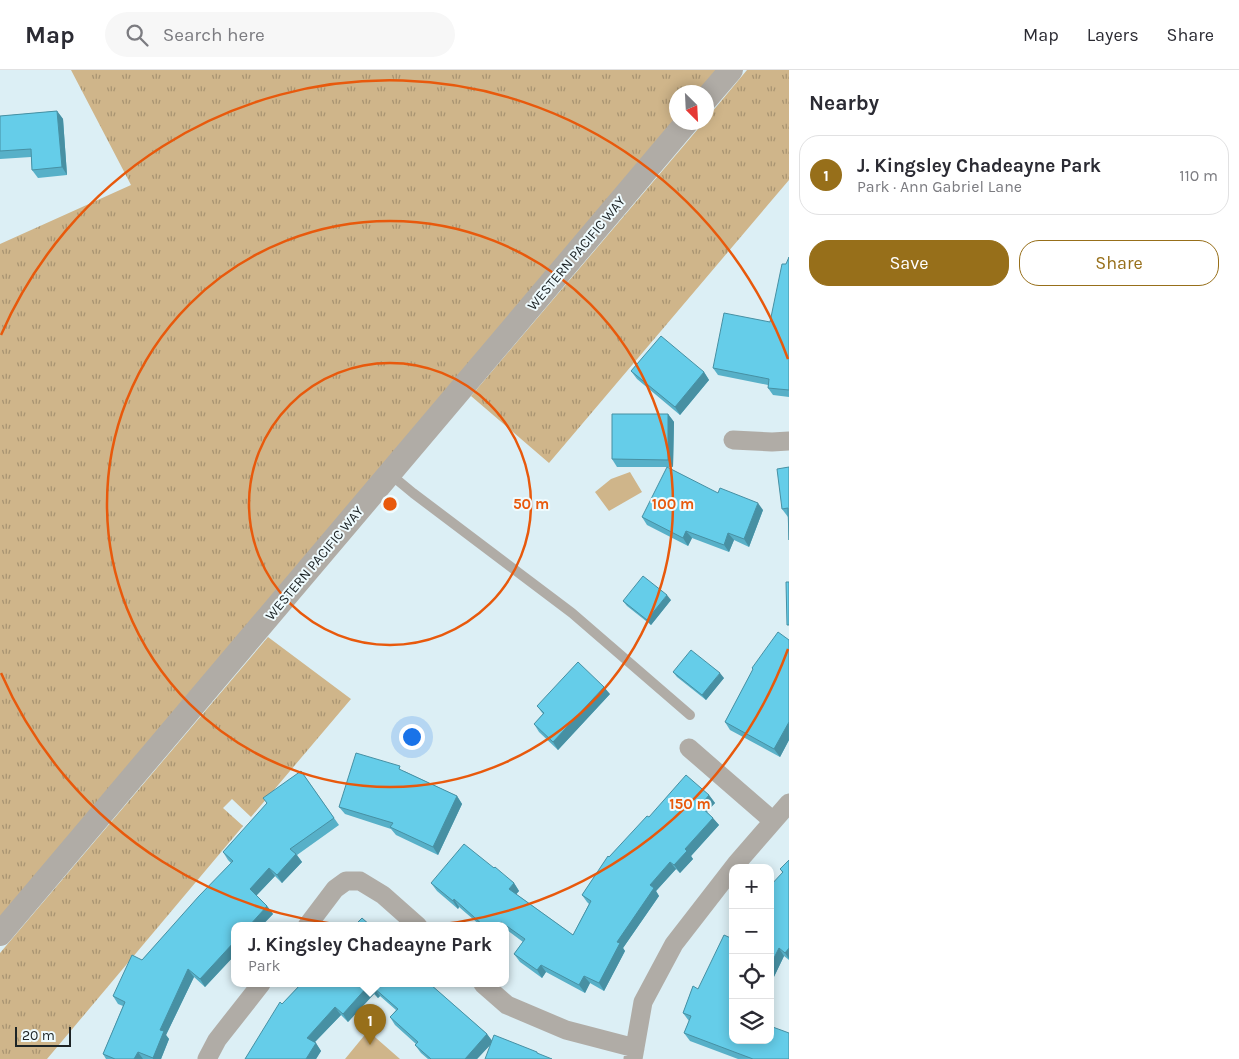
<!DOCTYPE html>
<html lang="en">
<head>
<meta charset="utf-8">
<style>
  body { margin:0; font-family:Karla,sans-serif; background:#f7f7f7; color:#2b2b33 }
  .controls { position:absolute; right:15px; bottom:15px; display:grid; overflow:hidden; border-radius:10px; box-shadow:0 2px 12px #0003 }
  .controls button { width:45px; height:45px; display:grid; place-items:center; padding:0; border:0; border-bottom:1px solid #e1e1e2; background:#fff; color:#2b2b33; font:25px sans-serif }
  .compass { position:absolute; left:669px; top:15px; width:45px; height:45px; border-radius:50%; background:#fff; box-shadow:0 2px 12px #0003; rotate:156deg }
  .scale { position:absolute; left:15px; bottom:12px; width:56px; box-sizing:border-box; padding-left:5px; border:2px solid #1d2426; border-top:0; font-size:14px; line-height:18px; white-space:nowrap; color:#1d2426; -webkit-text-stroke:4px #effbfe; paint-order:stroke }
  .you { position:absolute; left:411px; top:666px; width:18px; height:18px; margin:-12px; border:4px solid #fff; border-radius:50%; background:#1a73e8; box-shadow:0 0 0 8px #1a73e833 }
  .badge { display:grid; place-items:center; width:32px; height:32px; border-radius:50%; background:#976f1a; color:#fff; font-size:16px; font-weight:700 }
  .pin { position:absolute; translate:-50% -41px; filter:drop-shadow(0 1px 2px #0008) }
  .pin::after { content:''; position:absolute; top:26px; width:18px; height:15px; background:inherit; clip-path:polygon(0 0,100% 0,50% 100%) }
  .popup { position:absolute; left:231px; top:852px; width:278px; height:65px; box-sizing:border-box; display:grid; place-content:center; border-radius:10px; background:#fff; filter:drop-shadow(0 1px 4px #0005); font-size:16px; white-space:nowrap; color:#7c7c81 }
  .popup b { font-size:19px; color:#2b2b33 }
  .popup::after { content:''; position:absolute; left:50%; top:100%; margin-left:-10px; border:10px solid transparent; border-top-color:#fff }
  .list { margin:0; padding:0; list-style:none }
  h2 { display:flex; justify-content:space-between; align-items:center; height:65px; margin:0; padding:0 20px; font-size:21px }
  h2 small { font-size:16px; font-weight:400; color:#7c7c81 }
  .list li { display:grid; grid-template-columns:32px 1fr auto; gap:15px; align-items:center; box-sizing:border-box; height:80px; margin:0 10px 10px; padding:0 10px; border:1px solid #e1e1e2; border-radius:20px }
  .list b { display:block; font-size:19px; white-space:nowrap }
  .list p { margin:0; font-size:16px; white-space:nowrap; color:#7c7c81 }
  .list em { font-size:16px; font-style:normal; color:#7c7c81 }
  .actions { display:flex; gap:10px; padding:15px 20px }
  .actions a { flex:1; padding:11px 0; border:1px solid #976f1a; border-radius:20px; text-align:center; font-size:18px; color:#976f1a }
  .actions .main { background:#976f1a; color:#fff }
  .icon { flex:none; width:28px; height:28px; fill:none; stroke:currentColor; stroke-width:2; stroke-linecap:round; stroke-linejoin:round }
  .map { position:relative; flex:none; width:789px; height:989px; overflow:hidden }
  header { display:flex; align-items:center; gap:30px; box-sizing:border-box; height:70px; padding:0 25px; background:#fff; border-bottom:1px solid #e1e1e2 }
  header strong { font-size:24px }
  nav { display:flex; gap:28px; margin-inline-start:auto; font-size:18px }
  .search { width:350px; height:45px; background:#f7f7f7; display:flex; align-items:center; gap:12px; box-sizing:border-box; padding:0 18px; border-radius:28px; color:#7c7c81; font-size:19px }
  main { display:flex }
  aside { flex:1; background:#fff }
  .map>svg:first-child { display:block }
  .grass { fill:url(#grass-tufts) }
  .green { fill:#cfb58a }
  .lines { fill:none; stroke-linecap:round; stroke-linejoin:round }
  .service { stroke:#b0aca6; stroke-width:10 }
  .minor { stroke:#b0aca6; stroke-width:19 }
  .tertiary { stroke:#b0aca6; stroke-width:24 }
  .wall { fill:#57b0c8 }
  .shaded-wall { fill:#4790a3 }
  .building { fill:#65cde9; stroke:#4790a3 }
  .ring { fill:none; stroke:#e8590c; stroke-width:2.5 }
  .labels { text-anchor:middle; stroke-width:4; stroke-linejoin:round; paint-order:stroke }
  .street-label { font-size:14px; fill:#1d2426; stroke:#effbfe }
  .centre { fill:#e8590c; stroke:#effbfe; stroke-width:2.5 }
  .ring-label { font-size:15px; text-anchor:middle; font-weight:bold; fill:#e8590c; stroke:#effbfe; stroke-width:4; stroke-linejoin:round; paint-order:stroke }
</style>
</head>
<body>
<header>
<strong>Map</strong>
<div class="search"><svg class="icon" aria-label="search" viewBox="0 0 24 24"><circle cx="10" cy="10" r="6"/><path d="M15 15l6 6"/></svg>Search here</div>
<nav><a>Map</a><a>Layers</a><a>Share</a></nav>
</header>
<main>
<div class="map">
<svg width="789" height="989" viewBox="0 0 789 989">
  <defs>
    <pattern id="grass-tufts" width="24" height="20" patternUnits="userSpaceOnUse" patternTransform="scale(1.25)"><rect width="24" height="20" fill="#cfb58a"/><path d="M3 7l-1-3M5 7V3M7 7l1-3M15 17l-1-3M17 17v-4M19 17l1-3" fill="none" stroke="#a79371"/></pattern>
  </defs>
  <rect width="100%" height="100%" fill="#dceff5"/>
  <path class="grass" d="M71,0H722L703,22H676V52L0,856V174L131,115Z
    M747,0H789V110L549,393L471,326L703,53L706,52L707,48Z
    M268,567L351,629L251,747L232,729L223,738L243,756L47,989H0V883Z"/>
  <path class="green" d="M630,402L642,422L609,441L595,422L611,409Z
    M368,961L400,989H345Z"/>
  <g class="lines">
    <path class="service" d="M390,404L413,423L572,543L690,645"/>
    <path class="minor" d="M733,370L772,372L789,371
      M689,678L773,751
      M307,856L335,819L346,811H360L383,825L418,856
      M483,914L507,935L566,960L635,978
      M207,989L217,970L261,914
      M633,989L643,932L674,874L736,794L789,733"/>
    <path class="tertiary" d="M706,29L731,0
      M0,864L687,52"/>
  </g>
  <path class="wall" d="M57,41L63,49L67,105L38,108L32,100L31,87L0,89V46Z
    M789,187V327L773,325L768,318V315L718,305L713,298L770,252Z
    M631,301L704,302L709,310L680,345L637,309Z
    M668,344L674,352L673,397H617L612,389Z
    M789,397L788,447L782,439Z
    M718,423L763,440L749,477L734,470L729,482L692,468L688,476L647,455L642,447Z
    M671,530L651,555L627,536L623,531Z
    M789,570V670L780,687L730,660L725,652L753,600L752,598Z
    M673,602L724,608L706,630L677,607Z
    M610,624L558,680L539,662L534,654L543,644L537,636Z
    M301,701L339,755L297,785L302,792L282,813L275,806L256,826L267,836L273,844L205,917L194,907L166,965L169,969L161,989H106L103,984L123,936L118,934L113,926L142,890L231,793L228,790L223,782Z
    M404,701L457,726L462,734L438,785L396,765L391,759L345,744L339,737Z
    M709,725L715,733L707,742L719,755L691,786L693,789L680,803L676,799L656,821L659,826L623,878L625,881L604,921L590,913L585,923L546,902L542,908L520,892L514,884L523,872L507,860L505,862V856H481L459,837L458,839L437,821L431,813L494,798L514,813L519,821L516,824L573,865L589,834L587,832L582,825L609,787L649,747Z
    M789,790V890L784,886L772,911L782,802L780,799Z
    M301,914H430L487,964L492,971L491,974L477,989H428L421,983L415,975L416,974L395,955L390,947L396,940L380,926L378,928L374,924L348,952L341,945L315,972L321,981L316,989H245L282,934Z
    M693,916L733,970L789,989H738L690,971L684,963L689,951L683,943Z"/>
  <path class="shaded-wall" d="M57,41L63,49L67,105L62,97Z
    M704,302L709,310L680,345L675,337Z
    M668,344L674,352L673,397L668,390Z
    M758,433L763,440L749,477L744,469Z
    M686,461L692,468L688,476L683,468Z
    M728,463L734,470L729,482L724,475Z
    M667,525L671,530L651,555L647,550Z
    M720,603L724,608L706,630L702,625Z
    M604,617L610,624L558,680L553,672Z
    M789,652V670L780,687L774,679Z
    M709,725L715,733L705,743L700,736Z
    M457,726L462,734L438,785L433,777Z
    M713,748L719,755L691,786L693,789L680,803L674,795L685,779Z
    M296,784L302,792L282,813L277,805Z
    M670,792L676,799L656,821L659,826L623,878L625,881L604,921L599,913L617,872L650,815Z
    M269,798L275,806L255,827L250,819Z
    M514,813L519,821L514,827L509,819Z
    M454,829L459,837L458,839L453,831Z
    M267,836L273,844L261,856H249Z
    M501,852L504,856H498Z
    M235,871V885L205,917L200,909Z
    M779,878L784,886L772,911L770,913V896Z
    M789,878V889L785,883Z
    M541,895L546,902L542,908L537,900Z
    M188,899L194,907L166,965L169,969L161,989H153V988L160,960Z
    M584,906L590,913L585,923L579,915Z
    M368,916L374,924L348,952L343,944Z
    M374,918L380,926L378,928L372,920Z
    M335,937L341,945L312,975L307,968Z
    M487,964L493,972L477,989H465Z
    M316,973L321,981L316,989H306Z
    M138,982L143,989H134Z"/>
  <path class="building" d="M57,41L62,97L32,100L31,79L0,81V46Z
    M789,187V320L768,318L769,309L713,298L724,243L770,252L782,194H786Z
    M661,266L704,302L675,337L631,301Z
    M612,344H668V390L612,389Z
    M667,397L718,423L720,418L758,433L744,469L728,463L724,475L686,461L683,468L642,447Z
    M789,397V470L788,438L782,439L777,399Z
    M643,506L667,525L647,550L623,531Z
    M786,512H789V555H787Z
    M778,562L789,570V652L774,679L725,652L753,599L752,598Z
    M691,580L720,603L702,625L673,602Z
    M578,592L604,617L553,672L534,654L544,643L537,636Z
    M356,683L400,696L399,699L457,726L433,777L390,757L393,753L339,737Z
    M301,701L334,748L290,779L296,784L277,805L269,798L250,819L267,836L249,856H235V871L200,909L188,899L160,960L164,961L153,988L138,982L134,989H115L103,984L125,932L113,926L132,885L142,890L199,826L233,791L223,782L267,733L263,728Z
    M686,705L709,725L700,736L713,748L685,779L687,781L674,795L670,792L650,815L654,818L617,872L620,873L599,913L584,906L579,915L541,895L537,900L514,884L525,869L501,852L498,856H484L454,829L453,831L431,813L464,774L494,798L495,797L514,813L509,819L573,865L591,831L582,825L608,786L609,787L647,746L649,747Z
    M789,790V878L785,883L779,878L770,896V816L783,802L780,799Z
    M362,848L371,856H354Z
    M724,865L733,869V970H770V956L789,963V989H753L684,963L691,946L683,943L693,916L698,919Z
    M301,914H430L487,964L465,989H431L415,975L418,972L390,947L398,939L374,918L372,920L368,916L343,944L335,937L307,968L316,973L306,989H245L280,932L282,934Z
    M494,965L537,982V983L552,989H485Z"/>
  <g class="ring">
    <circle cx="390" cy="434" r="141"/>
    <circle cx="390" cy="434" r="283"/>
    <path d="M788 579A424 424 0 0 1 1 603M1 265A424 424 0 0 1 788 289"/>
  </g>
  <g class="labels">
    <g class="street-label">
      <text transform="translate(576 183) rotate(-50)" y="5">WESTERN PACIFIC WAY</text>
      <text transform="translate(314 493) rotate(-50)" y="5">WESTERN PACIFIC WAY</text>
    </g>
  </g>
  <circle cx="390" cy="434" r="8" class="centre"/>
  <g class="ring-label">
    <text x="531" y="439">50 m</text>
    <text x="673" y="439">100 m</text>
    <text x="690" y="739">150 m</text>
  </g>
</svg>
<div class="controls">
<button>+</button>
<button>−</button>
<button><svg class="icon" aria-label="locate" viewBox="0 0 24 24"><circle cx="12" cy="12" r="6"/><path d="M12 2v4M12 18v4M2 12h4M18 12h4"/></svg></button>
<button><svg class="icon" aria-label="layers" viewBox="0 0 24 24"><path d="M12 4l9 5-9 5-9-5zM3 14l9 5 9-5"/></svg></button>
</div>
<svg class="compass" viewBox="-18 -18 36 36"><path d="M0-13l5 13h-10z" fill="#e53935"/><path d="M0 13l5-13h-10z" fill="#7c7c81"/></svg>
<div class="scale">20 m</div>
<div class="you"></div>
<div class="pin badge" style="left:370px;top:975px">1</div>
<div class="popup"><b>J. Kingsley Chadeayne Park</b>Park</div>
</div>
<aside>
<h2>Nearby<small></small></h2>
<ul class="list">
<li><span class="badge">1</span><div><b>J. Kingsley Chadeayne Park</b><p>Park · Ann Gabriel Lane</p></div><em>110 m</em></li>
</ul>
<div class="actions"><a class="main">Save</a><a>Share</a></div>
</aside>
</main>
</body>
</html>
